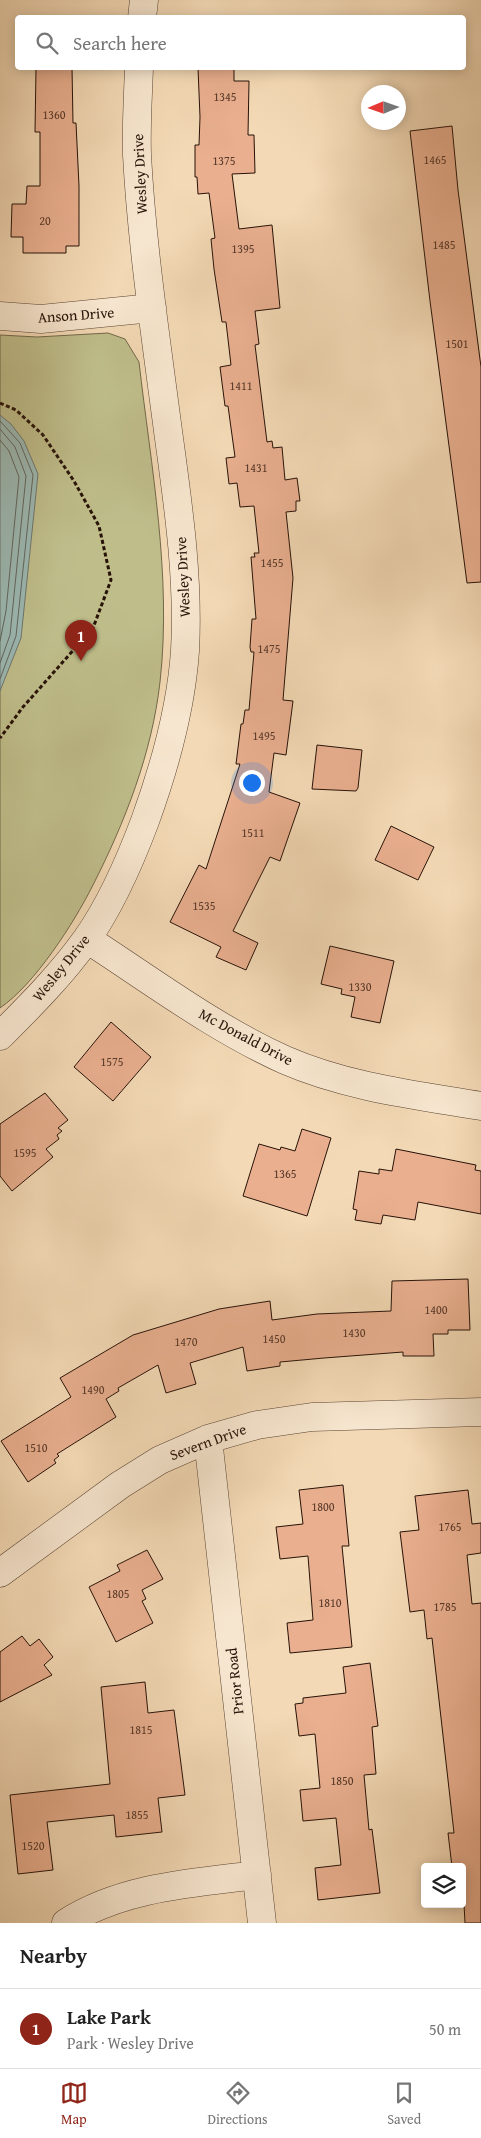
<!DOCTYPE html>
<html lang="en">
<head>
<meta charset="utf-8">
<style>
  body { margin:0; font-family:"Gentium Book Plus",serif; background:#f6f6f6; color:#222 }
  .controls { position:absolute; right:15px; bottom:15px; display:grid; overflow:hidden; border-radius:5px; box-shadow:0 2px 12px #0003 }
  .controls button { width:45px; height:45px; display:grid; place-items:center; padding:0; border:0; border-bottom:1px solid #e0e0e0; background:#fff; color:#222; font:25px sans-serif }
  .compass { position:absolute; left:361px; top:85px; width:45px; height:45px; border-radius:50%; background:#fff; box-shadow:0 2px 12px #0003; rotate:268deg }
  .you { position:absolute; left:251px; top:782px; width:18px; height:18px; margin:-12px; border:4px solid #fff; border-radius:50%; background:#1a73e8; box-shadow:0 0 0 8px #1a73e833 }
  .badge { display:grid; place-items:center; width:32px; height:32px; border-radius:50%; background:#8f2418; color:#fff; font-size:16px; font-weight:700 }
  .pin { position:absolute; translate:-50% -41px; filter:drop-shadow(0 1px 2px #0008) }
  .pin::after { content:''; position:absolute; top:26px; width:18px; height:15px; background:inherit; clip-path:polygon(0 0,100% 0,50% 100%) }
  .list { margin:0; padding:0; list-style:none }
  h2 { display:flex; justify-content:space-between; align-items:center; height:65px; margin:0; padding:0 20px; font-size:21px }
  h2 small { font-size:16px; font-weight:400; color:#767676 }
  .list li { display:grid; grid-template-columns:32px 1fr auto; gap:15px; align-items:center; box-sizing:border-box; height:80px; padding:0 20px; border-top:1px solid #e0e0e0 }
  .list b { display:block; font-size:19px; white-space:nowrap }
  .list p { margin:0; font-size:16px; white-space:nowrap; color:#767676 }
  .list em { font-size:16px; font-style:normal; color:#767676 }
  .icon { flex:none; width:28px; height:28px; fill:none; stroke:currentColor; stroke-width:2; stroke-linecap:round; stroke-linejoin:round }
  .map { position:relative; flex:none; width:481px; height:1923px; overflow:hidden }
  .search { position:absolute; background:#fff; box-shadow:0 2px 12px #0003; left:15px; right:15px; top:15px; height:55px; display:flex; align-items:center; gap:12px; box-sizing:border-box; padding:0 18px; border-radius:5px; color:#767676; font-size:19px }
  .sheet { height:145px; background:#fff }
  nav { display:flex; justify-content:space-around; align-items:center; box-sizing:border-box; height:70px; border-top:1px solid #e0e0e0; background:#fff; font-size:14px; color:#767676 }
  nav a { display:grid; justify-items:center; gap:2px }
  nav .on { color:#8f2418 }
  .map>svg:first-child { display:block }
  .green { fill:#bfbe8b; stroke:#73684a }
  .water { fill:#9cb9b3; stroke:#6d766f }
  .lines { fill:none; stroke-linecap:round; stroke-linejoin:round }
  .shore { stroke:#62665e; stroke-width:1 }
  .building { fill:#e9af8f; stroke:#271208 }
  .minor-casing { stroke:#5a4433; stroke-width:29 }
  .path { stroke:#271208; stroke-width:3; stroke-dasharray:4 2.5; stroke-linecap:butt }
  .minor { stroke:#f7e6cf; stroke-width:28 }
  .labels { text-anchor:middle; stroke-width:4; stroke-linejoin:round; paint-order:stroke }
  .number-label { font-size:12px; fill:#58392a }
  .street-label { font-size:15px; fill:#271208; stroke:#f7e6cf }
</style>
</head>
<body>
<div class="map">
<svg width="481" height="1923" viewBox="0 0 481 1923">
  <rect width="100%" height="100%" fill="#f3d9b5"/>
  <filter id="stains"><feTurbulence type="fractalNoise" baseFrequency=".004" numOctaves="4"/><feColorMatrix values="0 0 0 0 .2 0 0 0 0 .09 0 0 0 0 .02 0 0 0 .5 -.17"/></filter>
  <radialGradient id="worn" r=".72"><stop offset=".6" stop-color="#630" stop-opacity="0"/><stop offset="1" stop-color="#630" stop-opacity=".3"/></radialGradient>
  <path class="green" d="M108,333L125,339L139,362C151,467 172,576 160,682C152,753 125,822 93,885C74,923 35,984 0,1008V335L37,337Z"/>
  <path class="water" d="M0,415L11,424L24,441L38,474L21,638L0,691Z"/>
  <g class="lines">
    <path class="shore" d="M0,421L20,443L33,475L16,636L0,679
      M0,429L15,447L26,476L10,635L0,663
      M0,440L9,451L19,477L6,611L0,641"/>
  </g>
  <path class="building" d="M36,68H72L73,123H76L79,186V246H66V253H23V237H11L12,204H26L27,186H40V132H35Z
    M198,68H234V81H249L248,135H254L255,173L232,174L239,229L272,225L280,308L255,311L259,344L255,345L267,442L272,441L273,448L282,447L285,480L297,478L300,501H296V511L286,512L293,578L283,700L293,701L286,755L274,753L269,792L300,803L280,861L270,857L233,931L258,943L246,970L216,957L221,947L170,922L199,865L206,869L240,764H236L241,724H243L245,710H249L254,652H251L250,647L252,619H256L251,557H255L254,553H259L254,506L240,507L237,483L229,484L226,458L235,457L228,406H225L220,367L231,365L226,322H222L214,269L211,239L215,238L209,193L198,194L197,177H195V145H199L200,117Z
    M452,126L458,190L481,367V582L467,583L430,301L410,131Z
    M317,745L362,750L358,788L356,791L312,789Z
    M391,826L434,847L418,880L375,860Z
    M330,946L394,961L380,1023L351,1017L355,997L341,994L342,989L321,984Z
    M111,1022L151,1057L113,1101L74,1067Z
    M45,1093L68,1120L58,1128L62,1131L57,1135L59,1139L46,1149L53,1157L12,1191L0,1176V1124Z
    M302,1129L331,1138L307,1216L243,1196L259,1144L280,1150L281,1147L295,1151Z
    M396,1149L476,1165L475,1170L481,1171V1214L418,1202L415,1220L383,1215L381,1224L355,1220L357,1210L353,1209L359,1171L379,1174V1169L392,1171Z
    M468,1279L470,1330H448V1334H433L434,1356H403V1352L324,1358L280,1362V1366L247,1371L243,1347L190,1363L196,1384L166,1393L158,1365L118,1388L119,1391L106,1399L116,1417L57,1454L59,1456L54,1460L56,1463L28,1482L1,1441L71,1397L60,1378L133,1335L219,1309L270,1301L272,1320L317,1314L391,1311L392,1281Z
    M343,1485L349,1546H342L352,1647L290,1653L287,1623L313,1620L308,1556L280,1559L276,1527L303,1524L299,1490Z
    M468,1490L472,1524L481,1523V1553L467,1555L472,1604L481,1603V1923H465L462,1867H452L448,1833H454L432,1638L427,1639L424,1610L410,1612L400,1532L419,1530L415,1496Z
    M147,1550L163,1579L142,1590L146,1599L142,1601L153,1623L116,1642L89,1587L120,1571L117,1565Z
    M22,1636L30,1646L39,1639L53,1657L44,1665L52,1675L0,1702V1652Z
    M370,1663L378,1726L372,1727L376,1774L364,1775L369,1830L372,1829L380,1893L318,1900L315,1868L341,1865L336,1818L303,1821L300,1790L320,1788L315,1734L299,1736L295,1704L303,1703V1698L346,1693L343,1667Z
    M145,1682L148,1713L174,1710L185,1795L158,1798L162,1832L116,1837L114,1815L47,1822L53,1870L18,1874L10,1795L110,1784L101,1687Z"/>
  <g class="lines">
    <defs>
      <path id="minor" d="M142,18L144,0
        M0,316L41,319L152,308
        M87,939C152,981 214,1028 285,1060C347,1087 415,1095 481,1106
        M0,1036C30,1006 61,975 86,940C111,905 130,861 145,821C165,766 181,709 185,651C189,578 178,504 168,431C156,339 142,247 137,155C136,126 138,96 139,68
        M208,1439L262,1923
        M0,1573L120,1485L160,1460L208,1439L257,1425L312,1417L481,1412
        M66,1923C122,1887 192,1883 257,1875"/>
    </defs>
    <use href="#minor" class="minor-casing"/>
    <path class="path" d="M0,403L16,410L43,435L74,481L99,526L111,580L93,628L23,707L0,738"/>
    <use href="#minor" class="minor"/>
  </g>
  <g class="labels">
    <g class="number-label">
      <text x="225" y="101">1345</text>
      <text x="54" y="119">1360</text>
      <text x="435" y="164">1465</text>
      <text x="224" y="165">1375</text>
      <text x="45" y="225">20</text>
      <text x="444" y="249">1485</text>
      <text x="243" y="253">1395</text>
      <text x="457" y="348">1501</text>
      <text x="241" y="390">1411</text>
      <text x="256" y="472">1431</text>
      <text x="272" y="567">1455</text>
      <text x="269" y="653">1475</text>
      <text x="264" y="740">1495</text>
      <text x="253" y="837">1511</text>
      <text x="204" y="910">1535</text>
      <text x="360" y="991">1330</text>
      <text x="112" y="1066">1575</text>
      <text x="25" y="1157">1595</text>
      <text x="285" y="1178">1365</text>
      <text x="436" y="1314">1400</text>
      <text x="354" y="1337">1430</text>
      <text x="274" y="1343">1450</text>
      <text x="186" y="1346">1470</text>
      <text x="93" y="1394">1490</text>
      <text x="36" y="1452">1510</text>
      <text x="323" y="1511">1800</text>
      <text x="450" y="1531">1765</text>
      <text x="118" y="1598">1805</text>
      <text x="330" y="1607">1810</text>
      <text x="445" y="1611">1785</text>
      <text x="141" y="1734">1815</text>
      <text x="342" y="1785">1850</text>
      <text x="137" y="1819">1855</text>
      <text x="33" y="1850">1520</text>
    </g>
    <g class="street-label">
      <text transform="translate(140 174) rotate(-93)" y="5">Wesley Drive</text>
      <text transform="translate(76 315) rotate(-4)" y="5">Anson Drive</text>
      <text transform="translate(183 577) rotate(-93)" y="5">Wesley Drive</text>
      <text transform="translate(61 968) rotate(-51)" y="5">Wesley Drive</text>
      <text transform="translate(246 1037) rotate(28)" y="5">Mc Donald Drive</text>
      <text transform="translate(208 1442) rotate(-20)" y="5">Severn Drive</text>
      <text transform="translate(235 1681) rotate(-96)" y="5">Prior Road</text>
    </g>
  </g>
  <rect width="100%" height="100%" filter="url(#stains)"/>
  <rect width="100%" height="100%" fill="url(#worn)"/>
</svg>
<div class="controls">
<button><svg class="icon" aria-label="layers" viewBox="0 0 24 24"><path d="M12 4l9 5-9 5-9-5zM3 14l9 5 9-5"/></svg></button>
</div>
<svg class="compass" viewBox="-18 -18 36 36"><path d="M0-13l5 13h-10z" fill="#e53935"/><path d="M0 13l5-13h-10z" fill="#767676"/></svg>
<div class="you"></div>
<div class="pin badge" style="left:81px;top:661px">1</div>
<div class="search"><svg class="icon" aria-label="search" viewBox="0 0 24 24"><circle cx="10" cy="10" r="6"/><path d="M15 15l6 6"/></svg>Search here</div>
</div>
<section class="sheet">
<h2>Nearby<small></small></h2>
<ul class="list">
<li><span class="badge">1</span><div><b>Lake Park</b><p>Park · Wesley Drive</p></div><em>50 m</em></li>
</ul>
</section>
<nav>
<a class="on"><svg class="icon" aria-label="map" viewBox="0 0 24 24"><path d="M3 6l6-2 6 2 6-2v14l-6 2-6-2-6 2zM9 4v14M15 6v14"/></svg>Map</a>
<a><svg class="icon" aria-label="directions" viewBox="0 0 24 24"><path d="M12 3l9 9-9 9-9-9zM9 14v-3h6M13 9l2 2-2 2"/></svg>Directions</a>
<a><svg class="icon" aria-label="saved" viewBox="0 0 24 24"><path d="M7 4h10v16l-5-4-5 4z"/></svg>Saved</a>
</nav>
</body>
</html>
